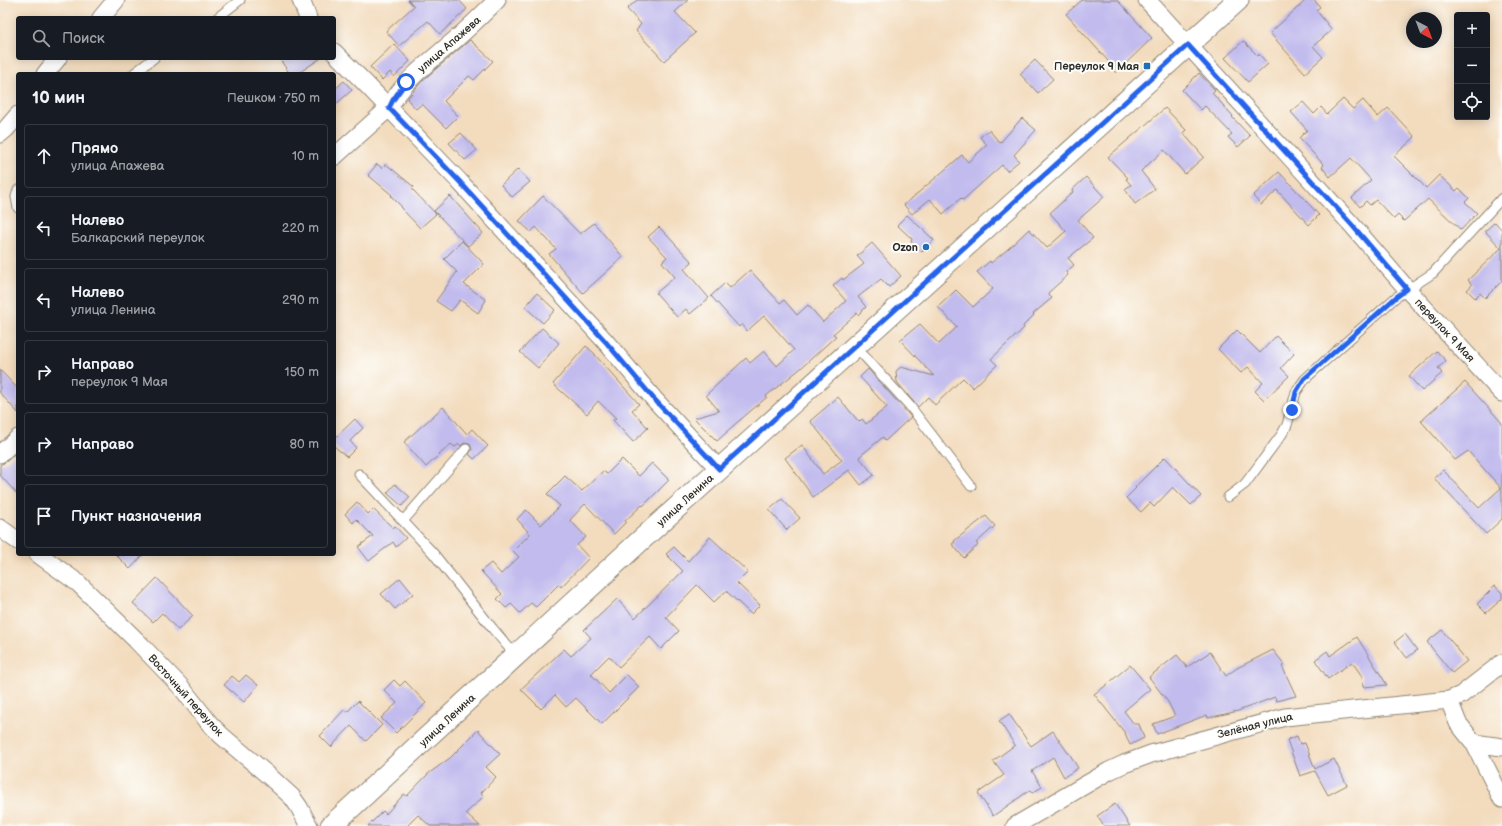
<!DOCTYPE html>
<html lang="ru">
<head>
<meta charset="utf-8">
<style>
  body { margin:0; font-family:"Balsamiq Sans",sans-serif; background:#242831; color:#f1f3f6 }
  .controls { position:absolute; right:12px; top:12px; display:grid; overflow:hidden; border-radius:4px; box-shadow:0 2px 10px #0003 }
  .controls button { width:36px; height:36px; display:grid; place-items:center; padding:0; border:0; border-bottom:1px solid #363941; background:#171b24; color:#f1f3f6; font:20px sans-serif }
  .compass { position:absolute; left:1406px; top:12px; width:36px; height:36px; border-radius:50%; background:#171b24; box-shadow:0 2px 10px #0003; rotate:138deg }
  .stop { position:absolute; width:12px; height:12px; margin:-9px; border:3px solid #2563eb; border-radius:50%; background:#fff }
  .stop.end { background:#2563eb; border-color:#fff; box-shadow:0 1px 4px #0008 }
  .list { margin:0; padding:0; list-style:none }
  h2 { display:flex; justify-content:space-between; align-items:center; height:52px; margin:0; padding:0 16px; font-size:17px }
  h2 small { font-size:13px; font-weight:400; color:#9ea1a6 }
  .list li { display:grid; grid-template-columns:26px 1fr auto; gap:12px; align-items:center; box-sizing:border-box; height:64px; margin:0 8px 8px; padding:0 8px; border:1px solid #363941; border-radius:4px }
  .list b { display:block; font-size:15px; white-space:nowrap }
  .list p { margin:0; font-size:13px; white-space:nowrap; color:#9ea1a6 }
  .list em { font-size:13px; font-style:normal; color:#9ea1a6 }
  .icon { flex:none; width:22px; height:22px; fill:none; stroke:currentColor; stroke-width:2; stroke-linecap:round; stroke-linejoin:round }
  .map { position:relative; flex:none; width:1502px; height:826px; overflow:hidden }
  .search { position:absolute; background:#171b24; box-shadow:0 2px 10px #0003; left:16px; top:16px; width:320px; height:44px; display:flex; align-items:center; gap:10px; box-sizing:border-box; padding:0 14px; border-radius:4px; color:#9ea1a6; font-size:15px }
  .panel { position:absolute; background:#171b24; box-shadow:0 2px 10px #0003; left:16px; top:72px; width:320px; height:484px; border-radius:4px }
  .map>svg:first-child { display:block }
  .building { fill:#c2bcee }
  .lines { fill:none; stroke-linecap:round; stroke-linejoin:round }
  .service-casing { stroke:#8f8474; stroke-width:11 }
  .minor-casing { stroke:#8f8474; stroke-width:19 }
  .tertiary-casing { stroke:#8f8474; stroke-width:23 }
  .service { stroke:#fff; stroke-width:9 }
  .minor { stroke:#fff; stroke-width:17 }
  .tertiary { stroke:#fff; stroke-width:21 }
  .route { stroke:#2563eb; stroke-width:5 }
  .poi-dot { fill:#1f6fb2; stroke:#fdfcf7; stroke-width:1.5 }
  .labels { text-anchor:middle; stroke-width:4; stroke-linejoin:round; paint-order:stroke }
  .street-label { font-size:11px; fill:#2b2b2b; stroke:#fdfcf7 }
  .poi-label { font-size:11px; font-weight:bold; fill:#2b2b2b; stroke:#fdfcf7; text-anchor:end }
</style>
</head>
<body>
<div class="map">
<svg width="1502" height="826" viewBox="0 0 1502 826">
  <rect width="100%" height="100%" fill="#fdfcf7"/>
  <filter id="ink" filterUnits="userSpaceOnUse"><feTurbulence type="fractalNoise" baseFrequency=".025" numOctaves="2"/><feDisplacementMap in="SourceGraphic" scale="8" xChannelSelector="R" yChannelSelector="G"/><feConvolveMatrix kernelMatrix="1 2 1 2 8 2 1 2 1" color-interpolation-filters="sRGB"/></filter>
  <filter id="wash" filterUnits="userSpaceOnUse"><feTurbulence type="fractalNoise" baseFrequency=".012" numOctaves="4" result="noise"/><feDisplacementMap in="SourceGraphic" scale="16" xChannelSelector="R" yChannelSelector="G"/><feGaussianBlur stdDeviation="0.9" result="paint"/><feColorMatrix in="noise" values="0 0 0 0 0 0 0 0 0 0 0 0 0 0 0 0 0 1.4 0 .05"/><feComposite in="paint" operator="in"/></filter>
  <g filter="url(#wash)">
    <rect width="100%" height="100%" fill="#f3dcbe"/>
    <g id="blocks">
      <path class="building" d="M408,0H459L467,9L440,34L428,21L399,46L386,31L414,6Z
        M637,0H688L675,12L695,33L664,61L636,31L641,24L627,9Z
        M1082,0H1117L1152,38L1116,73L1107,64L1109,62L1066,14Z
        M1306,0H1314L1320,7L1316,10L1332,30L1313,46L1323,57L1305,73L1270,33Z
        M470,40L493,61L474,80L469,76L444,101L458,116L446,128L422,104L416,109L407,99L423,80Z
        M1243,41L1258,56L1259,54L1268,64L1248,82L1225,58Z
        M394,44L410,61L394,77L390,72L382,80L370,67Z
        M279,58H321L297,74H290Z
        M1035,60L1053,79L1038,93L1020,74Z
        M1199,73L1215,90L1212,93L1233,116L1232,117L1250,136L1238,147L1228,137L1232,134L1205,106L1201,110L1182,90Z
        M344,81L352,90L334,106V90Z
        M1343,99L1353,109L1363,100L1378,117L1388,108L1415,137L1394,156L1426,188L1439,175L1456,191L1459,188L1469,198L1465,202L1477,213L1461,230L1428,199L1404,221L1398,215L1394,219L1376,200L1370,205L1366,201L1360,207L1352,198L1371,180L1351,158L1330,177L1322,167L1324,165L1299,138L1307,130L1291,112L1303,102L1314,114L1321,107L1327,114Z
        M1165,108L1186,130L1183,133L1204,157L1185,174L1164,150L1141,171L1155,189L1135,204L1125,189L1131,185L1126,179L1128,178L1108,157Z
        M1022,118L1036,130L1014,155L1019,161L1007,171L1002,165L963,200L961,198L943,214L930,199L912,214L904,205L962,155L968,162L987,145L980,137L989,130L1000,143Z
        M461,133L477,150L465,160L449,143Z
        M377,164L382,168L386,164L414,187L412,189L436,214L420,228L401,208L402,207L391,196L392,195L368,175Z
        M518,169L530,182L512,197L501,185Z
        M1279,172L1319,215L1309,225L1277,190L1261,205L1253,196Z
        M1086,177L1104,197L1078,220L1093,238L1068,258L1074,265L1066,272L1068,275L1048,293L1052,298L1033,314L1034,315L1023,326L1024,328L991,359L997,365L973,388L963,378L935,405L928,397L918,407L897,382L896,371L901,367L934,376L900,340L920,324L939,344L957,327L938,307L956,290L973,307L993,289L977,272L990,261L991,263L1008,249L1029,229L1047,248L1066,231L1050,213L1073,192L1072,190Z
        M450,196L483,233L468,246L434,211Z
        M543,196L580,234L594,223L623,257L583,293L549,254L556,249L536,227L531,232L519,221Z
        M907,215L934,240L922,252L911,242L912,239L897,225Z
        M1495,222L1502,230V281L1485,298L1480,293L1475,298L1467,290L1472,285L1468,280L1501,248L1485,231Z
        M659,227L692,262L684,269L709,298L690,314L686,309L677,317L656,293L675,277L662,262L667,257L648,237Z
        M462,241L484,264L464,284L486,300L478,313L460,300L451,311L436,301L457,272L444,259Z
        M872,243L901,276L889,287L881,279L858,297L866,307L858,315L857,313L833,334L836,336L800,369L766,396L767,397L726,432H727L717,441L694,418L719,411L706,395L746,358L750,363L764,351L777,366L794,350L764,316L747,331L742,324L739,327L711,296L725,283L730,288L750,270L780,303L784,300L797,315L808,305L823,322L846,301L833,286L842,278L843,280L864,264L857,256Z
        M537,293L555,310L543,323L525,307Z
        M542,328L559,343L538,368L520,352Z
        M1237,330L1260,353L1276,336L1294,354L1281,368L1289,376L1264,400L1255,391L1263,383L1248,367L1241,373L1218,349Z
        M586,346L595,354V355L639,404L632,410L648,428L633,442L613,420L616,418L598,401L587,414L553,384Z
        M1437,351L1446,361L1438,368L1442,373L1422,391L1409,376Z
        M868,369L911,417L885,441L883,437L859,457L874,475L861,485L849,470L813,497L785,458L802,445L823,474L842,460L810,421L838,397L859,422L862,419L866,424L887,407L860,377Z
        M0,370L18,389V413L0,393Z
        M1465,382L1502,423V519L1486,534L1434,478L1443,470L1479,508L1501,488L1468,451L1455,460L1421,421Z
        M443,407L467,434L472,429L488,446L474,459L469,454L472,450L470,444L464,443L461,446L459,444L455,447L451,444L426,467L404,442Z
        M355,419L363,428L350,441L356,448L347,457L334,446V439Z
        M18,451V495L0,475V465L7,461Z
        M1165,457L1201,496L1191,505L1173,487L1154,507L1150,503L1141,512L1126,498L1136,488L1135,487Z
        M622,459L639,476L652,463L669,480L643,506L642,505L625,521L626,522L614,534L585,504L570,520L586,537L577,545L589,558L561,587L559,584L536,607L531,603L520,613L511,604L506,608L497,599L502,594L481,571L491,563L501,574L519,557L513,551L530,534L517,519L526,510L541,525L560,506L547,494L565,476L582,491L603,471L607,474Z
        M395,484L410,497L402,506L387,493Z
        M782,499L800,518L787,530L769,510Z
        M357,502L368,514L373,509L393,528L395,526L406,538L396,547L393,542L369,561L358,547L373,536L356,519L353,523L345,514Z
        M986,516L995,526L976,543L978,545L964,558L952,544L955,542L954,541Z
        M710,537L748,572L737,583L760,605L751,614L726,591L714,602L697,585L666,617L679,631L661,649L650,637L619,667L609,656L591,674L609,693L627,675L639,687L602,724L576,698L566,707L555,695L541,709L521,689L564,649L571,656L591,638L584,630L617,599L635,618L683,571L666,554L674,547L688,561Z
        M115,554H144L130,569Z
        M157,578L193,616L178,630L162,613L153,622L133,603Z
        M400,578L413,594L395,609L381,594Z
        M1495,586L1502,593V599L1486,613L1477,604Z
        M1442,630L1467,661L1452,673L1427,642Z
        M1405,634L1417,650L1407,658L1395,642Z
        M1357,637L1387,685L1363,687L1362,676L1352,662L1328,679L1315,660L1327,651L1330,656Z
        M1273,650L1285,665L1282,666L1296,696L1276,701L1275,697L1238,711L1208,718L1207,715L1157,734L1153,724L1175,716L1168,702L1149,677L1177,655L1187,667L1210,652L1226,676L1237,668Z
        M1130,665L1150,689L1124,711L1134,724H1139L1144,738L1130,745L1125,733L1094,694L1104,687Z
        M246,675L258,685L244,702L224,685L232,676L239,682Z
        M394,680L400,686L405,681L426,703L396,733L381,718L397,703L384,690Z
        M358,701L382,725L366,741L351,726L331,747L320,736L344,710L347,712Z
        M1009,714L1031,746L1053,731L1068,753H1069L1078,768L1064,777L1053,757L1032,771L1042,787L1032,793L1030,790L993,816L978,793L1004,775L993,761L1015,745L999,721Z
        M478,730L500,754L486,767L496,777L481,793L484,796L466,813L480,826H430L418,815L407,826H368L383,811L386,814L404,794L407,796L428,774L450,758Z
        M1297,736L1300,744L1305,743L1315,769L1334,759L1347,785L1328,795L1315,771L1300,776L1287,740Z
        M1115,804L1130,826H1104L1097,816Z"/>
    </g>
  </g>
  <g filter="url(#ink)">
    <use href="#blocks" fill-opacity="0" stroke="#8f8474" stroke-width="1"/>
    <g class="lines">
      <defs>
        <path id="service" d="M217,18L240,0
          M133,74L154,58
          M18,190L16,197L18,208
          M855,346L909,405L971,486
          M359,474L433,553L493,629L516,656
          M1228,497L1245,484L1282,434L1287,425L1296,392L1305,379L1395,298L1433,273L1502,198
          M403,521L466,449"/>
        <path id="minor" d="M301,0L308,18
          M1147,0L1352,225L1407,289L1502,393
          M101,18L116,0
          M334,52L366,84L459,181L605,341L654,399L719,469
          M45,74L58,58
          M0,134L6,129L18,115
          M334,157L389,108C403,81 428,63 450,44C467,30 482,15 497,0
          M0,454L18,438
          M0,528L18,541
          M38,554L78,583L136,640L181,687L210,724L222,736L269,776L292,797L299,807L309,826
          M1449,700L1458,723L1474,743
          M1502,747L1474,743L1502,799
          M1015,826L1109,771L1124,764L1151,754L1285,717L1449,700L1461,695L1502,663"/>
        <path id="tertiary" d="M331,826L641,540L1238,0"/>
      </defs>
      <use href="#service" class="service-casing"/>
      <use href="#minor" class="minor-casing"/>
      <use href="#tertiary" class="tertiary-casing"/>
      <use href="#service" class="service"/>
      <use href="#minor" class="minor"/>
      <use href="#tertiary" class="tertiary"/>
    </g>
  </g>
  <g class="lines" filter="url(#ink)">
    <path class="route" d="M406,82L393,100L389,108L459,181L605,341L654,399L719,469L1188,45L1352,225L1407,289L1395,298L1304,379L1296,392L1292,410"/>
  </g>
  <g class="poi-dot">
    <rect x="1143" y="62" width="8" height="8" rx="2"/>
    <circle cx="926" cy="247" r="4"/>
  </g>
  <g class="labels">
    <g class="street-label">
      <text transform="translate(449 44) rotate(-41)" y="4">улица Апажева</text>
      <text transform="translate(1445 330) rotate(47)" y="4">переулок 9 Мая</text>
      <text transform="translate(685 500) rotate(-42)" y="4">улица Ленина</text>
      <text transform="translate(186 695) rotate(48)" y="4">Восточный переулок</text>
      <text transform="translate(447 720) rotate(-43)" y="4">улица Ленина</text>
      <text transform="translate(1255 725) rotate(-14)" y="4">Зелёная улица</text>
    </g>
    <g class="poi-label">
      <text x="1139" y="70">Переулок 9 Мая</text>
      <text x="918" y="251">Ozon</text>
    </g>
  </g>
</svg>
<div class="controls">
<button>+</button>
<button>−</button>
<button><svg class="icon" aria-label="locate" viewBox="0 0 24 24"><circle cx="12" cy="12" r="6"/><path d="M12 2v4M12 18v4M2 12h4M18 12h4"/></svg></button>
</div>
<svg class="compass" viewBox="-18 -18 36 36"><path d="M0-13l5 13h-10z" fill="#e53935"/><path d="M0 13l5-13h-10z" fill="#9ea1a6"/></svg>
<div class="stop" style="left:406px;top:82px"></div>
<div class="stop end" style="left:1292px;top:410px"></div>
<div class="search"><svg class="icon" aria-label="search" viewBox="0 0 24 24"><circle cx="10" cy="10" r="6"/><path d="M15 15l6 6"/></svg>Поиск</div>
<section class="panel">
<h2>10 мин<small>Пешком · 750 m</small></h2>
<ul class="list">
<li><svg class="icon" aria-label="ahead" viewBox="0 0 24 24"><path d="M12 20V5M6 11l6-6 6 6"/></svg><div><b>Прямо</b><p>улица Апажева</p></div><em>10 m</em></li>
<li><svg class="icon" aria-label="left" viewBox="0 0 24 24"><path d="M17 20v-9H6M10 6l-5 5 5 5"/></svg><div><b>Налево</b><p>Балкарский переулок</p></div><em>220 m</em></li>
<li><svg class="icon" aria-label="left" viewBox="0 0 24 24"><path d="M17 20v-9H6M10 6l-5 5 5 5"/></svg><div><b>Налево</b><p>улица Ленина</p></div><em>290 m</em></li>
<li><svg class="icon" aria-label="right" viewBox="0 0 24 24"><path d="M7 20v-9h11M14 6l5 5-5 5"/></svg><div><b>Направо</b><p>переулок 9 Мая</p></div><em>150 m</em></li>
<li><svg class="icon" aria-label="right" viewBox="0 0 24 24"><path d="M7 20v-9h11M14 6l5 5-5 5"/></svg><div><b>Направо</b></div><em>80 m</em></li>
<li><svg class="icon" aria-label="arrive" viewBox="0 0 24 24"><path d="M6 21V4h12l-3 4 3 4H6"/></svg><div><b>Пункт назначения</b></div></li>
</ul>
</section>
</div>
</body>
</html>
